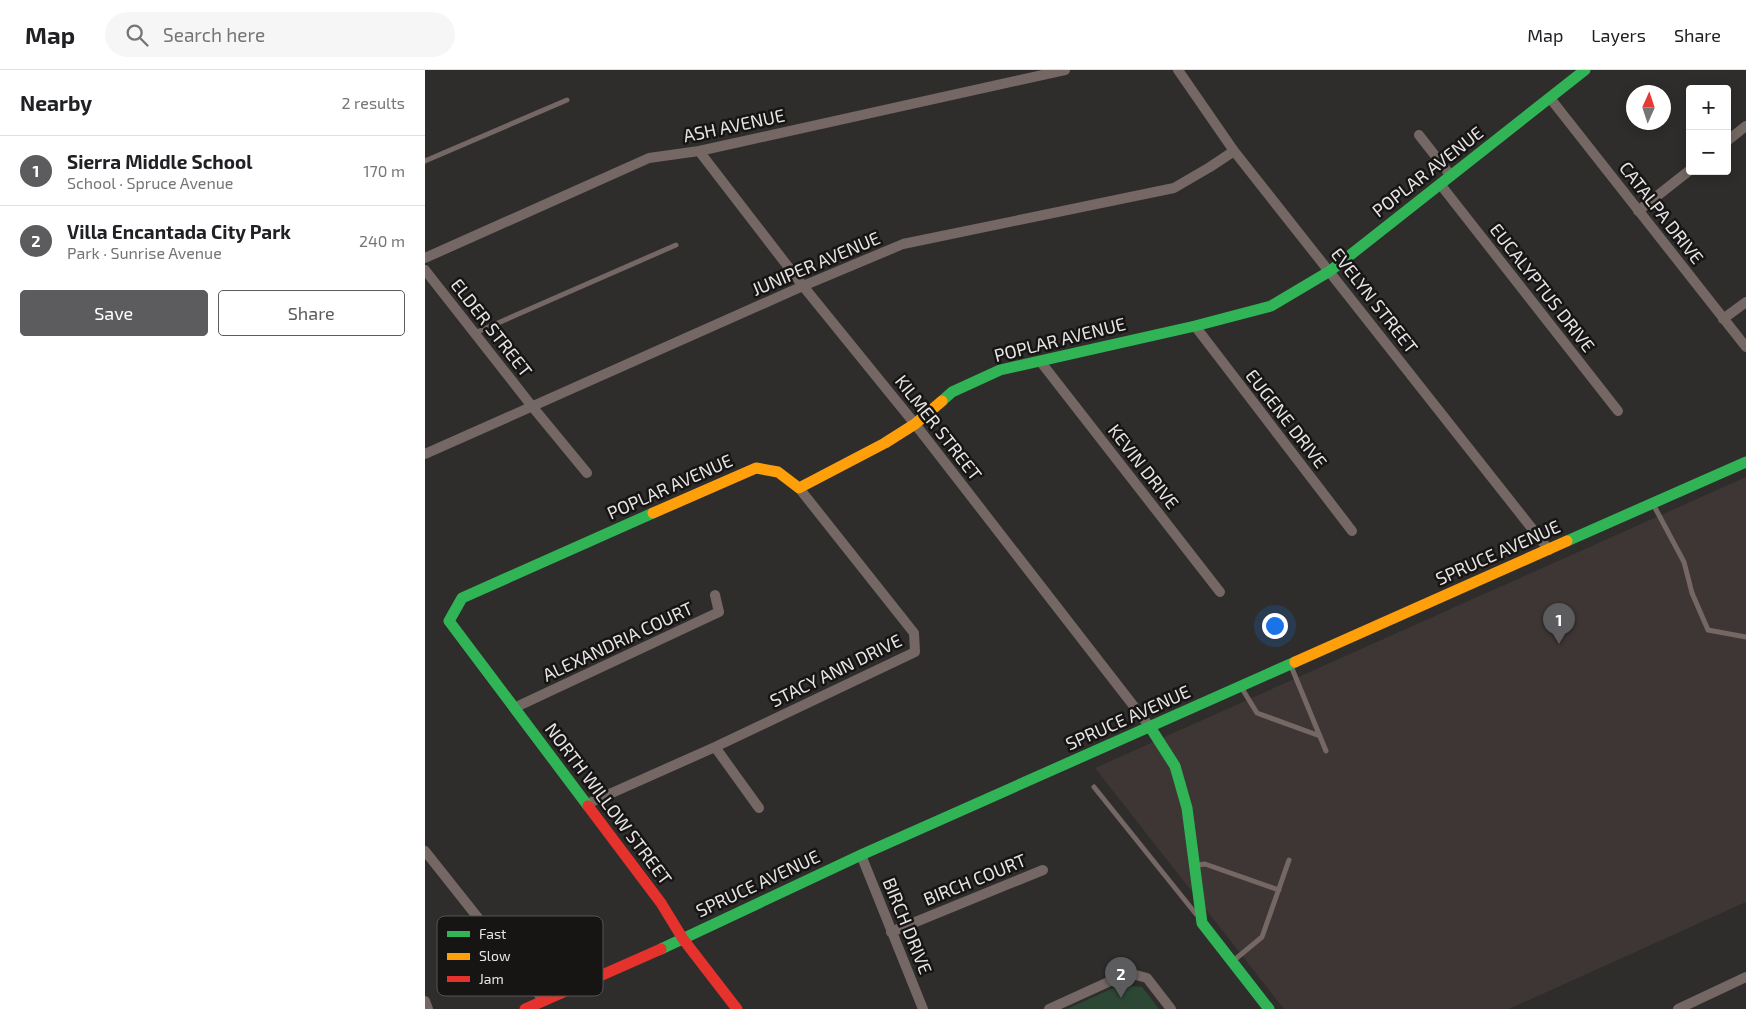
<!DOCTYPE html>
<html lang="en">
<head>
<meta charset="utf-8">
<style>
  body { margin:0; font-family:"Exo 2",sans-serif; background:#f6f6f6; color:#202124 }
  .controls { position:absolute; right:15px; top:15px; display:grid; overflow:hidden; border-radius:5px; box-shadow:0 2px 12px #0003 }
  .controls button { width:45px; height:45px; display:grid; place-items:center; padding:0; border:0; border-bottom:1px solid #e0e0e0; background:#fff; color:#202124; font:25px sans-serif }
  .compass { position:absolute; left:1201px; top:15px; width:45px; height:45px; border-radius:50%; background:#fff; box-shadow:0 2px 12px #0003; rotate:3deg }
  .you { position:absolute; left:849px; top:555px; width:18px; height:18px; margin:-12px; border:4px solid #fff; border-radius:50%; background:#1a73e8; box-shadow:0 0 0 8px #1a73e833 }
  .badge { display:grid; place-items:center; width:32px; height:32px; border-radius:50%; background:#5c5c5e; color:#fff; font-size:16px; font-weight:700 }
  .pin { position:absolute; translate:-50% -41px; filter:drop-shadow(0 1px 2px #0008) }
  .pin::after { content:''; position:absolute; top:26px; width:18px; height:15px; background:inherit; clip-path:polygon(0 0,100% 0,50% 100%) }
  .list { margin:0; padding:0; list-style:none }
  h2 { display:flex; justify-content:space-between; align-items:center; height:65px; margin:0; padding:0 20px; font-size:21px }
  h2 small { font-size:16px; font-weight:400; color:#757577 }
  .list li { display:grid; grid-template-columns:32px 1fr auto; gap:15px; align-items:center; box-sizing:border-box; height:70px; padding:0 20px; border-top:1px solid #e0e0e0 }
  .list b { display:block; font-size:19px; white-space:nowrap }
  .list p { margin:0; font-size:16px; white-space:nowrap; color:#757577 }
  .list em { font-size:16px; font-style:normal; color:#757577 }
  .actions { display:flex; gap:10px; padding:15px 20px }
  .actions a { flex:1; padding:11px 0; border:1px solid #5c5c5e; border-radius:5px; text-align:center; font-size:18px; color:#5c5c5e }
  .actions .main { background:#5c5c5e; color:#fff }
  .icon { flex:none; width:28px; height:28px; fill:none; stroke:currentColor; stroke-width:2; stroke-linecap:round; stroke-linejoin:round }
  .map { position:relative; flex:none; width:1321px; height:939px; overflow:hidden }
  header { display:flex; align-items:center; gap:30px; box-sizing:border-box; height:70px; padding:0 25px; background:#fff; border-bottom:1px solid #e0e0e0 }
  header strong { font-size:24px }
  nav { display:flex; gap:28px; margin-inline-start:auto; font-size:18px }
  .search { width:350px; height:45px; background:#f6f6f6; display:flex; align-items:center; gap:12px; box-sizing:border-box; padding:0 18px; border-radius:28px; color:#757577; font-size:19px }
  main { display:flex }
  aside { flex:1; background:#fff }
  .map>svg:first-child { display:block }
  .built { fill:#3d3634 }
  .green { fill:#2d4735 }
  .lines { fill:none; stroke-linecap:round; stroke-linejoin:round }
  .lane { stroke:#746764; stroke-width:5 }
  .street { stroke:#746764; stroke-width:10 }
  .fast { stroke:#30b455; stroke-width:11 }
  .slow { stroke:#ff9f0a; stroke-width:11 }
  .jam { stroke:#e5322d; stroke-width:11 }
  .labels { text-anchor:middle; stroke-width:5; stroke-linejoin:round; paint-order:stroke }
  .street-label { font-size:18px; fill:#e6e4e4; stroke:#161514 }
  .key { fill:#161514; stroke:#545352; stroke-width:1 }
  .key-label { font-size:14px; fill:#e6e4e4 }
</style>
</head>
<body>
<header>
<strong>Map</strong>
<div class="search"><svg class="icon" aria-label="search" viewBox="0 0 24 24"><circle cx="10" cy="10" r="6"/><path d="M15 15l6 6"/></svg>Search here</div>
<nav><a>Map</a><a>Layers</a><a>Share</a></nav>
</header>
<main>
<aside>
<h2>Nearby<small>2 results</small></h2>
<ul class="list">
<li><span class="badge">1</span><div><b>Sierra Middle School</b><p>School · Spruce Avenue</p></div><em>170 m</em></li>
<li><span class="badge">2</span><div><b>Villa Encantada City Park</b><p>Park · Sunrise Avenue</p></div><em>240 m</em></li>
</ul>
<div class="actions"><a class="main">Save</a><a>Share</a></div>
</aside>
<div class="map">
<svg width="1321" height="939" viewBox="0 0 1321 939">
  <rect width="100%" height="100%" fill="#2e2d2c"/>
  <path class="built" d="M1321,407V832L1084,939H859L670,698Z"/>
  <path class="green" d="M695,915L717,917L734,939H642Z"/>
  <g class="lines">
    <path class="lane" d="M0,91L142,30
      M50,263L251,175
      M1228,434L1259,492L1267,523L1283,560L1321,567
      M866,596L901,681
      M816,617L832,643L895,666
      M669,717L771,844
      M772,795L780,794L854,820
      M808,891L837,867L864,790"/>
    <path class="street" d="M753,0L809,81L1124,480
      M1125,28L1321,277
      M994,65L1026,106
      M1302,71L1321,56
      M274,81L378,216L490,354L725,657
      M1015,114L1193,341
      M1213,141L1265,100
      M0,188L224,88L274,81L640,0
      M0,200L106,335L162,403
      M1298,249L1321,232
      M770,256L927,461
      M615,291L795,522
      M0,384L378,216L478,174L749,118L785,97L809,81
      M89,638L294,542L290,525
      M290,677L334,738
      M162,734L290,677L490,582L489,563L374,418
      M0,781L119,931
      M436,785L498,939
      M466,862L618,800
      M0,931L3,939
      M624,939L703,903L722,908L746,939
      M1253,939L1321,907"/>
    <path class="fast" d="M517,331L527,322L575,300L770,256L846,236L905,201L1160,0
      M1142,471L1321,392
      M725,657L750,696L762,738L777,853L844,939
      M163,736L24,551L37,528L228,443
      M236,879L436,785L870,592"/>
    <path class="slow" d="M228,443L331,398L353,402L374,418L460,373L490,354L517,331
      M870,592L1142,471"/>
    <path class="jam" d="M163,736L236,833L258,869L312,939
      M100,939L236,879"/>
  </g>
  <g class="labels">
    <g class="street-label">
      <text transform="translate(309 56) rotate(-12)" y="6">ASH AVENUE</text>
      <text transform="translate(1003 102) rotate(-38)" y="6">POPLAR AVENUE</text>
      <text transform="translate(1236 143) rotate(52)" y="6">CATALPA DRIVE</text>
      <text transform="translate(391 194) rotate(-23)" y="6">JUNIPER AVENUE</text>
      <text transform="translate(1117 218) rotate(52)" y="6">EUCALYPTUS DRIVE</text>
      <text transform="translate(949 231) rotate(52)" y="6">EVELYN STREET</text>
      <text transform="translate(66 258) rotate(52)" y="6">ELDER STREET</text>
      <text transform="translate(635 270) rotate(-14)" y="6">POPLAR AVENUE</text>
      <text transform="translate(861 349) rotate(52)" y="6">EUGENE DRIVE</text>
      <text transform="translate(513 358) rotate(52)" y="6">KILMER STREET</text>
      <text transform="translate(718 397) rotate(52)" y="6">KEVIN DRIVE</text>
      <text transform="translate(245 417) rotate(-24)" y="6">POPLAR AVENUE</text>
      <text transform="translate(1073 483) rotate(-24)" y="6">SPRUCE AVENUE</text>
      <text transform="translate(193 572) rotate(-25)" y="6">ALEXANDRIA COURT</text>
      <text transform="translate(411 601) rotate(-26)" y="6">STACY ANN DRIVE</text>
      <text transform="translate(703 648) rotate(-24)" y="6">SPRUCE AVENUE</text>
      <text transform="translate(183 734) rotate(53)" y="6">NORTH WILLOW STREET</text>
      <text transform="translate(550 810) rotate(-22)" y="6">BIRCH COURT</text>
      <text transform="translate(333 814) rotate(-25)" y="6">SPRUCE AVENUE</text>
      <text transform="translate(482 856) rotate(68)" y="6">BIRCH DRIVE</text>
    </g>
  </g>
  <rect x="12" y="846" width="166" height="80" rx="8" class="key"/>
  <rect x="22" y="861" width="23" height="6" fill="#30b455"/>
  <rect x="22" y="883" width="23" height="7" fill="#ff9f0a"/>
  <rect x="22" y="906" width="23" height="6" fill="#e5322d"/>
  <g class="key-label">
    <text x="54" y="869">Fast</text>
    <text x="54" y="891">Slow</text>
    <text x="54" y="914">Jam</text>
  </g>
</svg>
<div class="controls">
<button>+</button>
<button>−</button>
</div>
<svg class="compass" viewBox="-18 -18 36 36"><path d="M0-13l5 13h-10z" fill="#e53935"/><path d="M0 13l5-13h-10z" fill="#757577"/></svg>
<div class="you"></div>
<div class="pin badge" style="left:1134px;top:574px">1</div>
<div class="pin badge" style="left:696px;top:928px">2</div>
</div>
</main>
</body>
</html>
